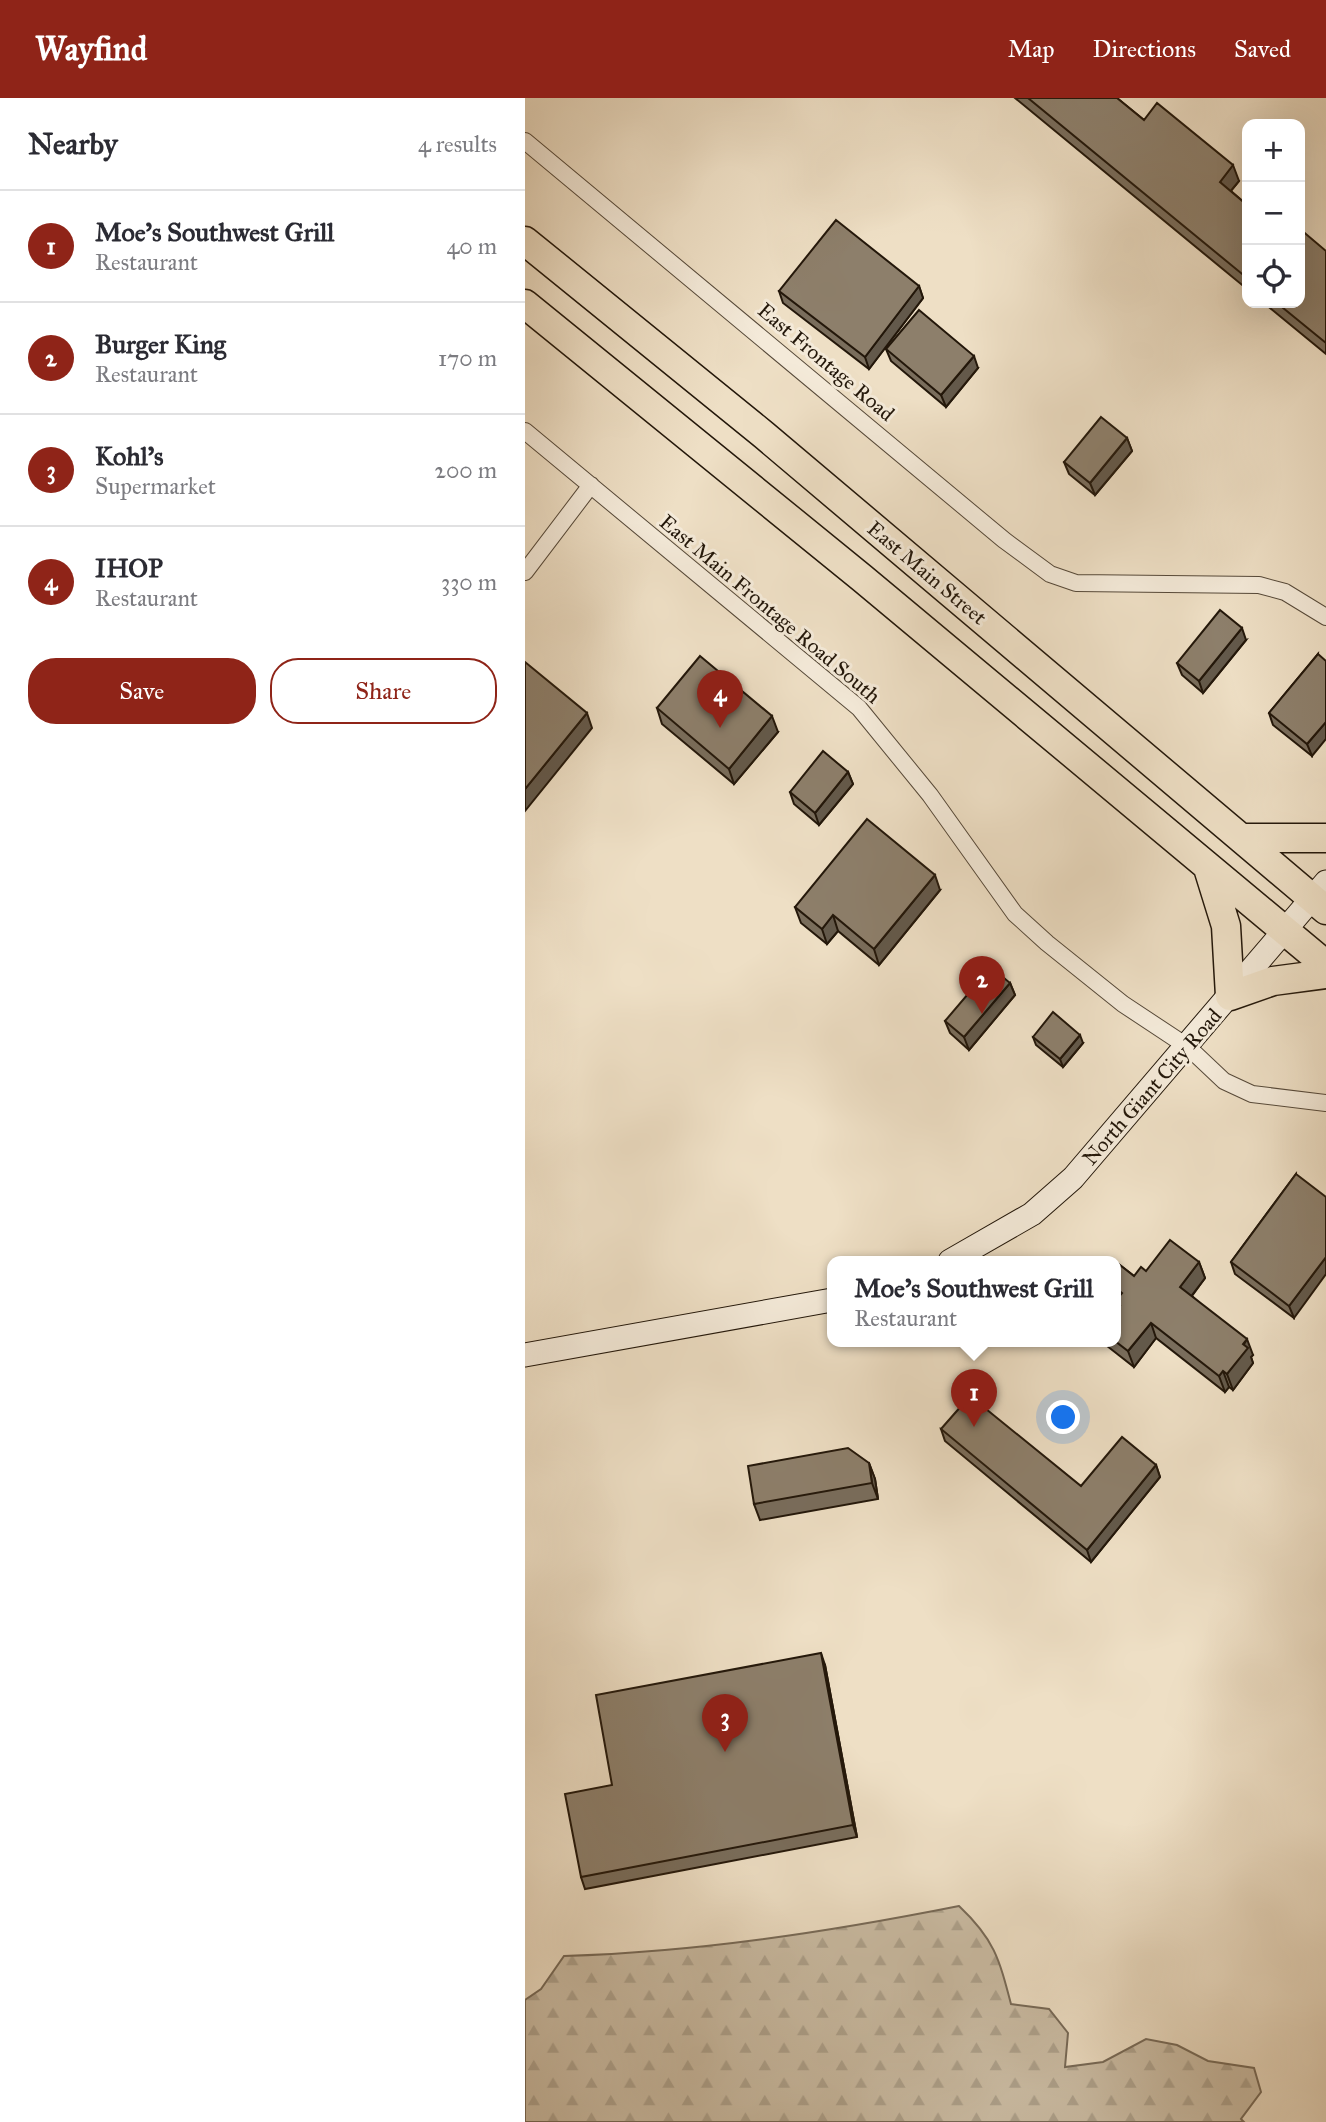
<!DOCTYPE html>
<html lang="en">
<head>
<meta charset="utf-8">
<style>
  body { margin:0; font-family:"IM FELL Great Primer",serif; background:#f7f7f7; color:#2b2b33 }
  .controls { position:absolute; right:21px; top:21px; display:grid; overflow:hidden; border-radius:14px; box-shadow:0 7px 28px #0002 }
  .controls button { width:63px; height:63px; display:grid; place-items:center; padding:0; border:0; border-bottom:2px solid #e1e1e2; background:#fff; color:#2b2b33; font:35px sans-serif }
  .you { position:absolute; left:539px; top:1320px; width:24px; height:24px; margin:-18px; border:5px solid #fff; border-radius:50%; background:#1a73e8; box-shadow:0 0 0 10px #1a73e833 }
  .badge { display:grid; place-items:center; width:46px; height:46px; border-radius:50%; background:#8f2418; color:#fff; font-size:23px; font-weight:700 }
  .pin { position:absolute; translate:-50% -58px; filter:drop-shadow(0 2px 4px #0008) }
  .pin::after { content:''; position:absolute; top:37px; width:24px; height:21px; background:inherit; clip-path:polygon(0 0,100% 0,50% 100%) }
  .popup { position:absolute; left:302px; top:1158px; width:294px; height:91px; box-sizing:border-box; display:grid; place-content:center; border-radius:14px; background:#fff; filter:drop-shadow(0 2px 5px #0005); font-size:23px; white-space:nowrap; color:#7c7c81 }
  .popup b { font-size:26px; color:#2b2b33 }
  .popup::after { content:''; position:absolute; left:50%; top:100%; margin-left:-14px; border:14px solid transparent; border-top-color:#fff }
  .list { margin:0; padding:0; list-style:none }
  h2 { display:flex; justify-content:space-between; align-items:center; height:91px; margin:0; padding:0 28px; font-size:30px }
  h2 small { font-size:23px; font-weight:400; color:#7c7c81 }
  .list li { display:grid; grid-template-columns:46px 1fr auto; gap:21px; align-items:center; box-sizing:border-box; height:112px; padding:0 28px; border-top:2px solid #e1e1e2 }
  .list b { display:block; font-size:26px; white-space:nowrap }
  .list p { margin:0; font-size:23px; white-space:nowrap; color:#7c7c81 }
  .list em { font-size:23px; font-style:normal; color:#7c7c81 }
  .actions { display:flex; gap:14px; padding:21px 28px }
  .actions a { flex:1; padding:16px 0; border:2px solid #8f2418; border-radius:28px; text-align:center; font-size:24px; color:#8f2418 }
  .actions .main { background:#8f2418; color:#fff }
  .icon { flex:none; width:38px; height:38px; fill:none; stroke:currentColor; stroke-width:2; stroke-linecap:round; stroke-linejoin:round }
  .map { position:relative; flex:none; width:801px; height:2024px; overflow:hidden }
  header { display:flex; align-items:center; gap:42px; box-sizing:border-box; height:98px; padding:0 35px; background:#8f2418; color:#fff }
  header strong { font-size:33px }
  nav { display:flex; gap:38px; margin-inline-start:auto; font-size:24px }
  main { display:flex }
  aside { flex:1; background:#fff }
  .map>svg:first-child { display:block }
  .forest { fill:url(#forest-firs); stroke:#776a58; stroke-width:2 }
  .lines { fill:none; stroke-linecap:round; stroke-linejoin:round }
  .street-casing { stroke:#564939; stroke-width:18 }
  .secondary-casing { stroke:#23170a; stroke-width:25 }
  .highway-casing { stroke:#23170a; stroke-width:31 }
  .street { stroke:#f4ead9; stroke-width:16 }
  .secondary { stroke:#f4ead9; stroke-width:23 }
  .highway { stroke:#eedfc5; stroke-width:28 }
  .wall { fill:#796d5c; stroke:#23170a; stroke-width:2 }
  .shaded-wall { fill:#63594b; stroke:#23170a; stroke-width:2 }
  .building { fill:#8d7f6b; stroke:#23170a; stroke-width:2 }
  .labels { text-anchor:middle; stroke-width:6; stroke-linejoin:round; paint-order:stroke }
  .street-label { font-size:21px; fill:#23170a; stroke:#f4ead9 }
</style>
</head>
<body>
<header>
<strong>Wayfind</strong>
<nav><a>Map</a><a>Directions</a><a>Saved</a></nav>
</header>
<main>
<aside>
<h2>Nearby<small>4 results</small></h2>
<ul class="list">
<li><span class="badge">1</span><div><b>Moe's Southwest Grill</b><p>Restaurant</p></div><em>40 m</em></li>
<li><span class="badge">2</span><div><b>Burger King</b><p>Restaurant</p></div><em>170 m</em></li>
<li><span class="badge">3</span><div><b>Kohl's</b><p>Supermarket</p></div><em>200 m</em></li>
<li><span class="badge">4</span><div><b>IHOP</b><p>Restaurant</p></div><em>330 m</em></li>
</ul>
<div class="actions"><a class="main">Save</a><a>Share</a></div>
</aside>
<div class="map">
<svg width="801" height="2024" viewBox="0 0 801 2024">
  <defs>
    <pattern id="forest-firs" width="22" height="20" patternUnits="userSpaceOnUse" patternTransform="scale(1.75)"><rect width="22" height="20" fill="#cbbda5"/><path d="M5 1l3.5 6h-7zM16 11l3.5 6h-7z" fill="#aea28d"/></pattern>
  </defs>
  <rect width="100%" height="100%" fill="#eedfc5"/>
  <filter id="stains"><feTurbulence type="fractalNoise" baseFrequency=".00286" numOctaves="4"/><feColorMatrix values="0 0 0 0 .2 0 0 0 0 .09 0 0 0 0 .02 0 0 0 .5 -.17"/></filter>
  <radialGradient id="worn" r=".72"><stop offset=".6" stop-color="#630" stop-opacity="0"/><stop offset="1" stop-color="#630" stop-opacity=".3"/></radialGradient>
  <path class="forest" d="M434,1808C469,1841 474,1860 486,1906L524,1911L543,1935L540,1969L578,1964L621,1941L652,1947L683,1963L729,1970L736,1994L716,2021L719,2024H0V1902L16,1891L39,1858C172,1854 303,1834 434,1808Z"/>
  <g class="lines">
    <defs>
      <path id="street" d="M0,43L479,442L525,476L551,485L734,487L760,494L801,519
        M0,333L334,610L405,697L490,816L522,845L598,906L663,949L699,983L727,996L801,1005
        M0,474L66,387"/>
      <path id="secondary" d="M425,1163L507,1116L548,1080L801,784
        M0,1257L307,1202"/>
      <path id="highway" d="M0,143L239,337L801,812
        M0,206L337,480L801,867
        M716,740H801
        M683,770L701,828L705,898L748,883L801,876"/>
    </defs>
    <use href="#street" class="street-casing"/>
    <use href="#secondary" class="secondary-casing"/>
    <use href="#highway" class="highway-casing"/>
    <use href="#street" class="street"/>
    <use href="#secondary" class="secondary"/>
    <use href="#highway" class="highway"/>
  </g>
  <path class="wall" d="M490,0H592L619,22L714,83L706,93L722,107V191Z
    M801,153V256L739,205H775Z
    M394,188L398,200L344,271L258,205L254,193Z
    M361,251L453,270L421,309L366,263Z
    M602,340L607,353L570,397L544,376L539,364Z
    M721,542L678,595L657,577L652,565Z
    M793,556L787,658L748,627L744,615Z
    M132,610L253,634L209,686L137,626Z
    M323,674L328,686L294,727L269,706L265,694Z
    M415,792L354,867L313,833L302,846L276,825L270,809Z
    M485,885L490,897L444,952L425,935L420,923Z
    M508,939L558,945L538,969L511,947Z
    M771,1076L769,1220L710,1176L706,1164Z
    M591,1164L609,1178L621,1173L674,1164L680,1180L667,1198L728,1257L726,1259L728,1265L708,1292L704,1289L700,1294L631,1240L609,1269L582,1248L580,1243H591L592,1211L591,1208Z
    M416,1331L556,1388L631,1367L635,1379L566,1464L420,1343Z
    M344,1365L350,1381L353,1401L235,1422L229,1406Z
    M300,1567L332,1739L60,1791L56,1779L87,1687Z"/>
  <path class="shaded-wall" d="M708,67L714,83L700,100L695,84Z
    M394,188L398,200L344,271L340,259Z
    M449,258L453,270L421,309L416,297Z
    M602,340L607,353L570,397L565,385Z
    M717,530L721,542L678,595L674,583Z
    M62,615L67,630L0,713V691Z
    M247,618L253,634L209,686L204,671Z
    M801,624V641L787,658L782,646Z
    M323,674L328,686L294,727L290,715Z
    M410,777L415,792L354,867L349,851Z
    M308,817L313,833L302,846L297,831Z
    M485,885L490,897L444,952L439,939Z
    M555,937L558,945L538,969L535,961Z
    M801,1159V1176L769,1220L764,1208Z
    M674,1164L680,1180L661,1205L655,1189Z
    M626,1225L631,1240L609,1269L603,1253Z
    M722,1241L728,1257L726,1259L728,1265L708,1292L702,1276Z
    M698,1273L704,1289L700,1294L694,1278Z
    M344,1365L350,1381L353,1401L347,1385Z
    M631,1367L635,1379L566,1464L562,1452Z
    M296,1555L300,1567L332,1739L328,1727Z"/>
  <path class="building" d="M503,0H592L619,22L632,5L708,67L695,84L722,107V180Z
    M311,122L394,188L340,259L254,193Z
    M775,131L801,153V245L752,205H775Z
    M394,212L449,258L416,297L361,251Z
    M576,319L602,340L565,385L539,364Z
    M695,512L717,530L674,583L652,565Z
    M793,556L801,563V624L782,646L744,615Z
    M175,558L247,618L204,671L132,610Z
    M0,564L62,615L0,691Z
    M298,653L323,674L290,715L265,694Z
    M342,721L410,777L349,851L308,817L297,831L270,809Z
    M466,869L485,885L439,939L420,923Z
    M528,914L555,937L535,961L508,939Z
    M771,1076L801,1099V1159L764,1208L706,1164Z
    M645,1142L674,1164L655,1189L722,1241L718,1246L723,1250L702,1276L698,1273L694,1278L626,1225L603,1253L590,1243L591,1213L595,1208L591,1205V1202L597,1195L591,1190V1164L609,1178L616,1169L621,1173Z
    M445,1298L556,1388L597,1339L631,1367L562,1452L416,1331Z
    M323,1350L344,1365L347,1385L229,1406L223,1368Z
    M296,1555L328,1727L56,1779L40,1696L87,1687L71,1597Z"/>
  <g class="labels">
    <g class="street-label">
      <text transform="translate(301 264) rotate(40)" y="7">East Frontage Road</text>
      <text transform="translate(402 475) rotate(40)" y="7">East Main Street</text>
      <text transform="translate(245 511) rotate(40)" y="7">East Main Frontage Road South</text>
      <text transform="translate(627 989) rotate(-49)" y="7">North Giant City Road</text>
    </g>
  </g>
  <rect width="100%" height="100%" filter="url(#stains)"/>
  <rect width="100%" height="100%" fill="url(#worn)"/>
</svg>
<div class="controls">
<button>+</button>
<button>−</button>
<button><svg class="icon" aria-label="locate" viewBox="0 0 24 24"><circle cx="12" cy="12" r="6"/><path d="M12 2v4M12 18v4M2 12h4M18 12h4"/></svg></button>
</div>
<div class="you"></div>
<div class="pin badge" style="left:449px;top:1329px">1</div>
<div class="popup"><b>Moe's Southwest Grill</b>Restaurant</div>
<div class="pin badge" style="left:457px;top:916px">2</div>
<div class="pin badge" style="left:200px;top:1654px">3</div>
<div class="pin badge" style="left:195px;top:630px">4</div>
</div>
</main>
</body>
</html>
